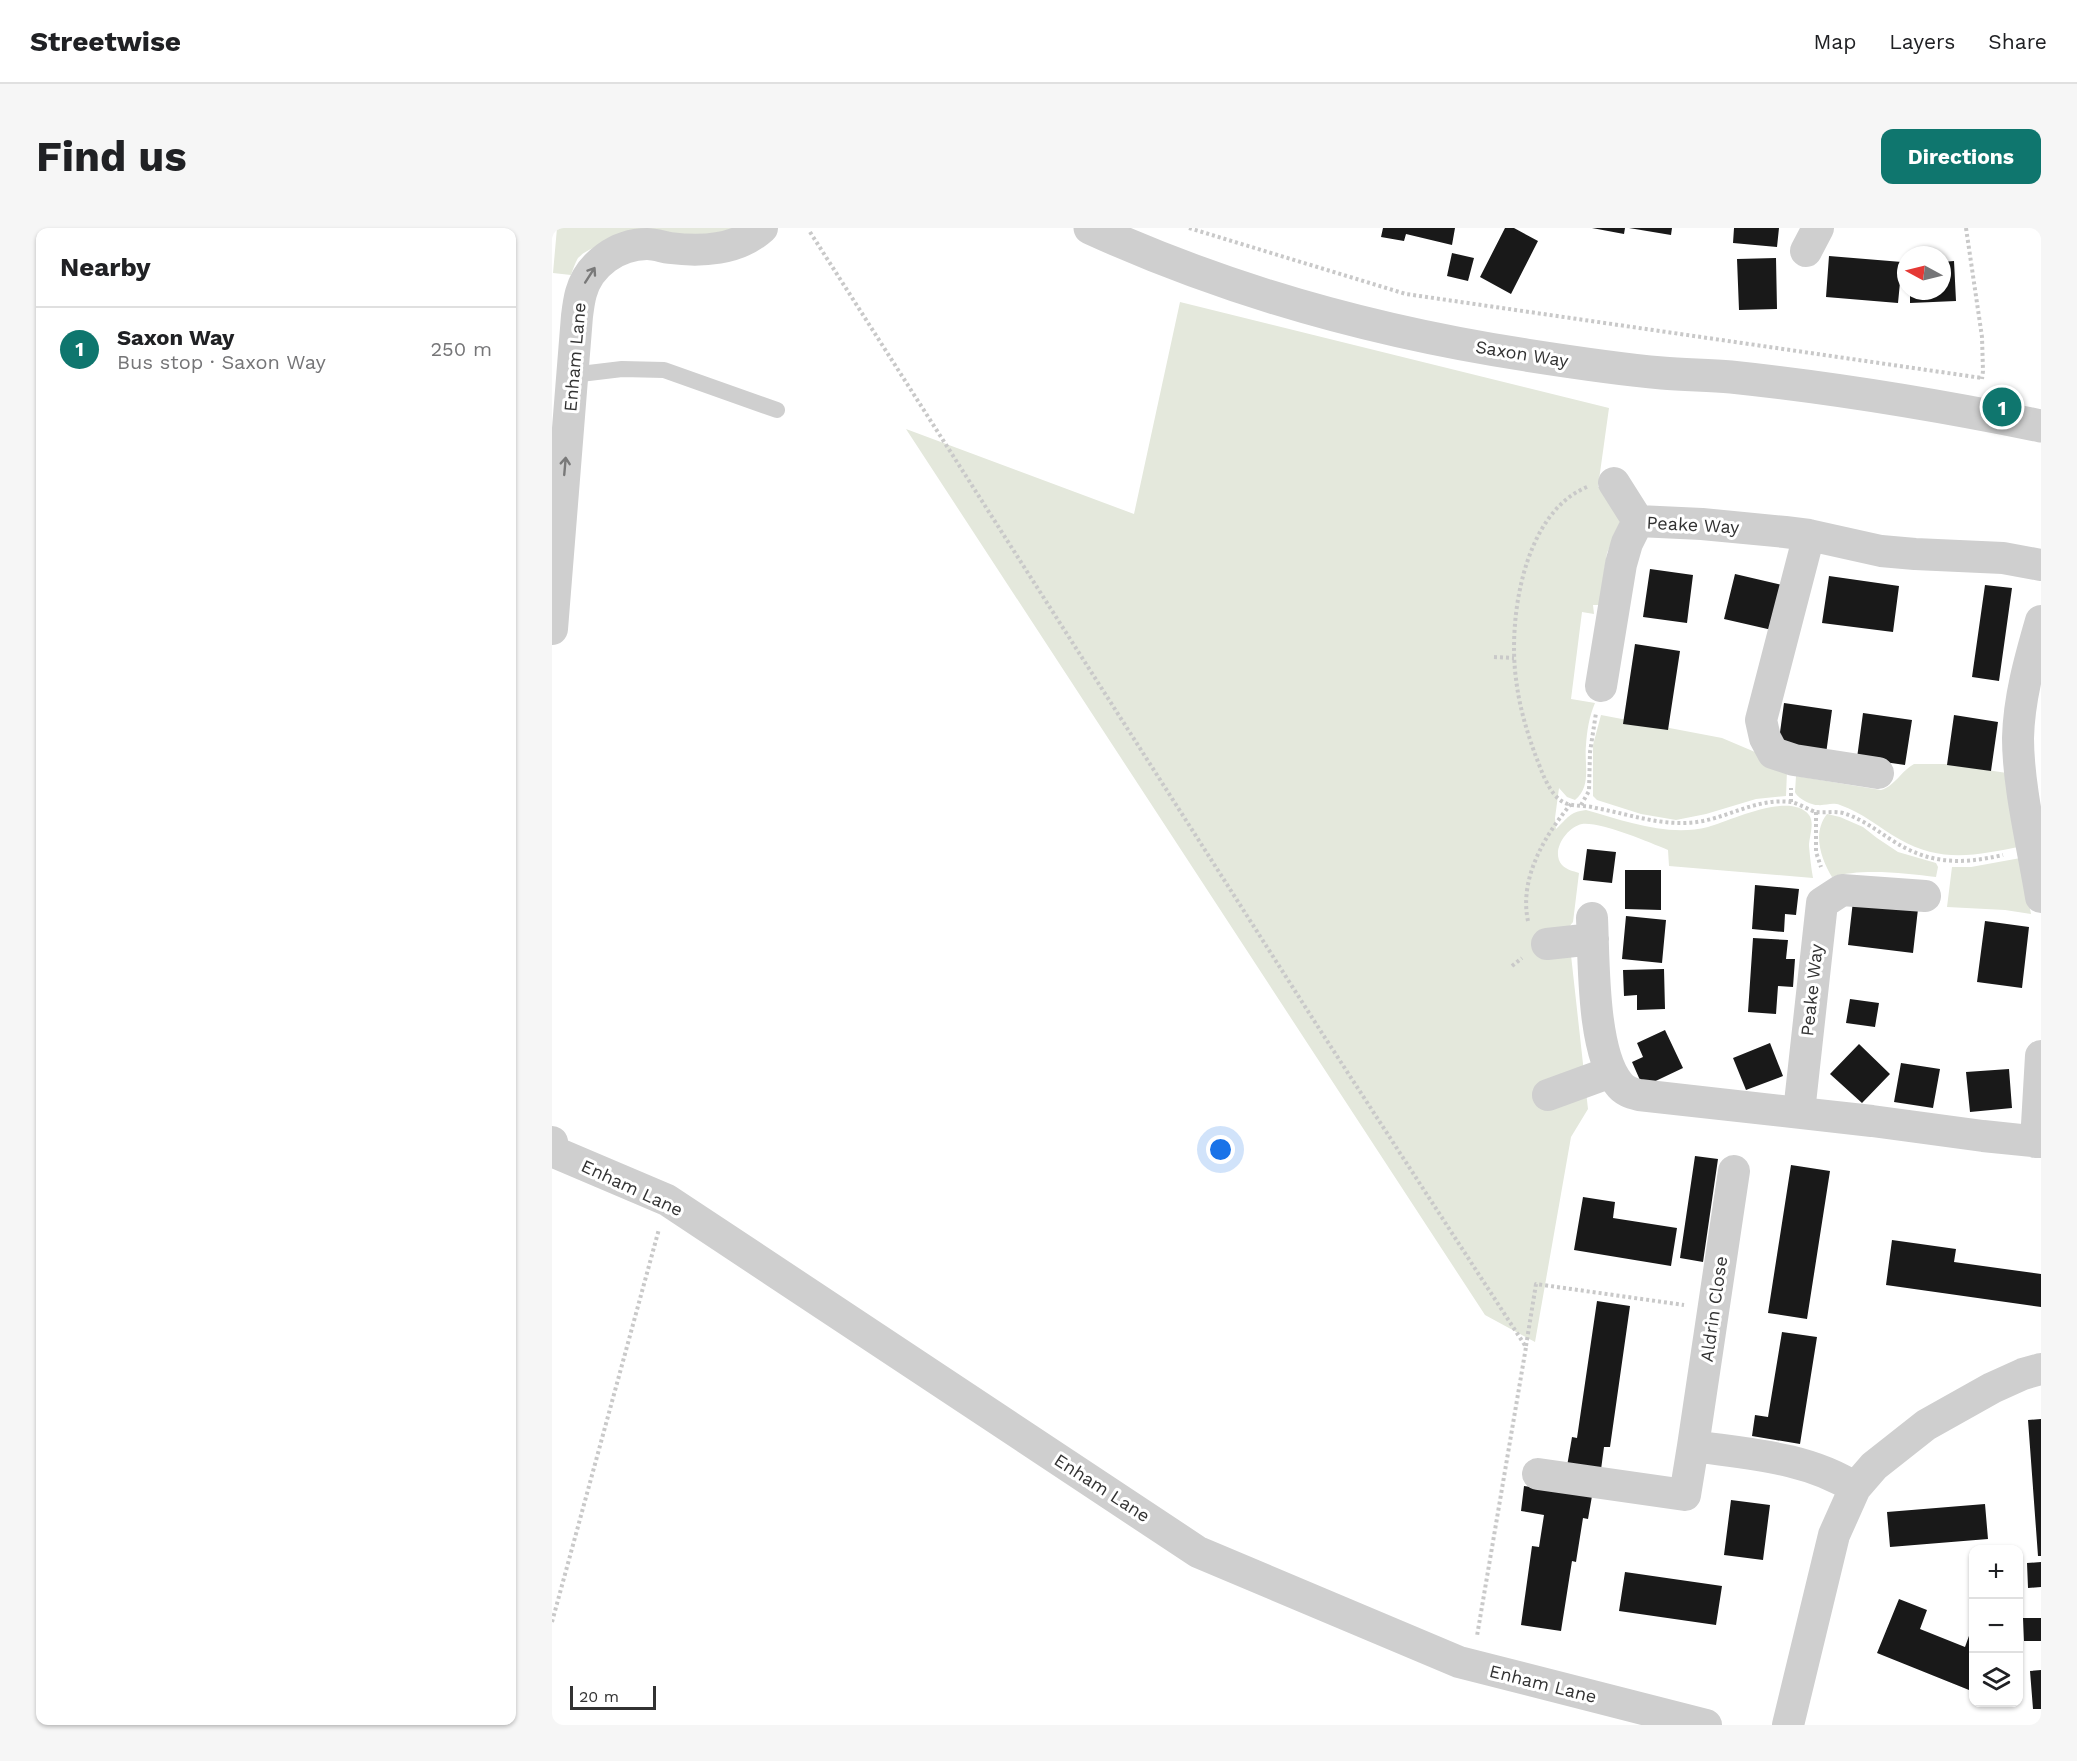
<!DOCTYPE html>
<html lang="en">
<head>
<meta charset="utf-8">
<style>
  body { margin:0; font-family:"Work Sans",sans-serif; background:#f6f6f6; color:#202124 }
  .controls { position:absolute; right:18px; bottom:18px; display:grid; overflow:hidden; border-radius:12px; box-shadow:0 2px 4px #0004 }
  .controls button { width:54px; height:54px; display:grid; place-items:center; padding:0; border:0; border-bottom:2px solid #e0e0e0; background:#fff; color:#202124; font:30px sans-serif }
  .compass { position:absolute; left:1345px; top:18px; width:54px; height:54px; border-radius:50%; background:#fff; box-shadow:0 2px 4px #0004; rotate:277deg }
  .scale { position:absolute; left:18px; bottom:15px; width:86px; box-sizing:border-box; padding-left:6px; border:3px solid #323232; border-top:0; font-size:16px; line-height:21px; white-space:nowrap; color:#323232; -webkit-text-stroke:4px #fff; paint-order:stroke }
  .you { position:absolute; left:669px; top:922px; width:21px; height:21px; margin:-15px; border:4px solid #fff; border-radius:50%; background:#1a73e8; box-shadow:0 0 0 9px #1a73e833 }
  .badge { display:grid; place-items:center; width:39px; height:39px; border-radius:50%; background:#0f766e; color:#fff; font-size:20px; font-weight:700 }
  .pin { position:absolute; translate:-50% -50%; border:3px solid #fff; box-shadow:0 2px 6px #0006 }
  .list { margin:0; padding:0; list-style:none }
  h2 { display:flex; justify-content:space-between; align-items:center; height:78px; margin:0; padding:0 24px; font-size:26px }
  h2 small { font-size:20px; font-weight:400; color:#757577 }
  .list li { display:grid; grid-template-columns:39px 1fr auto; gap:18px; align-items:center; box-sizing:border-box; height:84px; padding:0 24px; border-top:2px solid #e0e0e0 }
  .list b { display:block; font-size:22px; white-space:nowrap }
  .list p { margin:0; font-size:20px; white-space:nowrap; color:#757577 }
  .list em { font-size:20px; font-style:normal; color:#757577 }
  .icon { flex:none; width:33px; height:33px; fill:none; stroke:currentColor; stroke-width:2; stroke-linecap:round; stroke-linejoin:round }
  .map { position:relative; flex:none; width:1489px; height:1497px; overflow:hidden; border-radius:12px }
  header { display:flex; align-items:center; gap:36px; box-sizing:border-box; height:84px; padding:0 30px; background:#fff; border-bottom:2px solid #e0e0e0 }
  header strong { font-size:28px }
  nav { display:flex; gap:33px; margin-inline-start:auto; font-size:21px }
  .intro { display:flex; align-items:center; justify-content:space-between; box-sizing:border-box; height:144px; padding:0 36px }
  h1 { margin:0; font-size:42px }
  .button { padding:15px 27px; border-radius:12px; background:#0f766e; color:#fff; font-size:21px; font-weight:700 }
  main { display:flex; gap:36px; padding:0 36px }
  aside { flex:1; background:#fff; border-radius:12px; box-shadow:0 2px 4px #0004 }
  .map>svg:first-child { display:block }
  .green { fill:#e4e8dc }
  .building { fill:#191919 }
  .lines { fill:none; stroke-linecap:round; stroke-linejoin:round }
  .path { stroke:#c9c9c9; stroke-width:4; stroke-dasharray:3 3; stroke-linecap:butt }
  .service { stroke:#cfcfcf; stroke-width:16 }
  .minor { stroke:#cfcfcf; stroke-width:32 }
  .tertiary { stroke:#cfcfcf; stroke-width:33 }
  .oneway { stroke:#797979 }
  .labels { text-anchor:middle; stroke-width:6; stroke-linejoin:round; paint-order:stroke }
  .street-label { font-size:18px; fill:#323232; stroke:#fff }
</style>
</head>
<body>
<header>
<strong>Streetwise</strong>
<nav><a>Map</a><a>Layers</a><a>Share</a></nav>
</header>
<div class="intro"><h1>Find us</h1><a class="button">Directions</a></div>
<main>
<aside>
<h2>Nearby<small></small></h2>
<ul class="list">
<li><span class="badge">1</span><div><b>Saxon Way</b><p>Bus stop · Saxon Way</p></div><em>250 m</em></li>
</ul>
</aside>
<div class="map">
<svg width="1489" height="1497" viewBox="0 0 1489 1497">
  <rect width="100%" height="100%" fill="#fff"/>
  <path class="green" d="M5,0H181C135,20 56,0 26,30C23,35 21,41 19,47L1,45Z
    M628,74L1057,180L1046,259L1051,258L1067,290L1068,294L1055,325L1047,377H1041L1042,386L1030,384L1019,471L1043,475C1037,489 1035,503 1034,517C1032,536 1040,558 1023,572L1015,569L1007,560L1003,590L1004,601C1016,590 1017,584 1034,582C1073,593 1116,609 1156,599C1178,593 1238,563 1257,587C1263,595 1257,609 1257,618C1258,629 1259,639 1261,650L1117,638L1116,622C1096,614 1050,594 1030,596C1015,599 998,623 1010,637C1015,642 1021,643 1027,645L1021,694L1016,700L1036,881L1019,909L983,1114L933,1087L354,201L582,286Z
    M1049,487L1170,510L1203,524L1235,543L1234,568L1204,571L1154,586L1124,592L1089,586L1045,572L1041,568V517Z
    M1362,536H1394L1455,545L1471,618C1425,627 1391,636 1347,611C1326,599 1311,585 1288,577C1279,574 1274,578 1265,577C1259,577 1245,570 1243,564L1244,548L1329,562C1343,558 1349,543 1362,536Z
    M1275,586L1288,589L1311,599L1325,610L1346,624L1384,635L1386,639L1384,649C1354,645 1308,640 1280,649C1269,631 1260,605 1275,586Z
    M1474,629L1475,665L1479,686L1453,682L1395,679L1400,639H1419Z"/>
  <path class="building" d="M831,0H903L900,17L854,6L852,13L829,9Z
    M953,0H962L986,13L959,66L928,49Z
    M1040,0H1073L1072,6Z
    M1077,0H1120L1119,7Z
    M1182,0H1227L1225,19L1181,15Z
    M900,25L922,30L916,53L895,48Z
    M1277,28L1350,34L1346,75L1274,69Z
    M1224,30L1225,81L1187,82L1185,31Z
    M1402,33L1404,73L1358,75V63H1390V34Z
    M1098,341L1141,347L1135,395L1091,389Z
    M1183,346L1230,357L1220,402L1172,391Z
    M1277,348L1347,358L1341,404L1270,395Z
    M1433,357L1460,360L1447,453L1420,449Z
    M1083,416L1128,423L1116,502L1071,496Z
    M1232,475L1280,482L1274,526L1226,519Z
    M1311,485L1360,492L1353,537L1305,530Z
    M1402,487L1446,494L1439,543L1395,537Z
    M1035,621L1064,624L1060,655L1031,652Z
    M1073,642H1109V682L1073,681Z
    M1203,657L1247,661L1244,687L1233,686L1232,704L1200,701Z
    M1301,673L1366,681L1361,725L1296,717Z
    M1074,688L1114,692L1110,735L1070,731Z
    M1433,693L1477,699L1470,760L1425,754Z
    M1201,710L1236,712L1234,731H1243L1241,759L1226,758L1224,786L1196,784Z
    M1112,741L1113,781L1085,782V767L1072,768L1071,742Z
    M1298,771L1327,775L1323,799L1294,795Z
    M1113,802L1131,840L1091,859L1080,834L1091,829L1085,815Z
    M1218,815L1231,848L1194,862L1181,830Z
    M1307,816L1338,846L1310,875L1278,846Z
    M1349,835L1388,841L1381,880L1342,874Z
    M1457,841L1460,880L1418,884L1414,844Z
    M1143,928L1166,931L1151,1034L1128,1030Z
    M1239,937L1278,943L1255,1091L1216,1085Z
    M1031,969L1063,974L1061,990L1125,1000L1119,1038L1022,1022Z
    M1340,1012L1404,1021L1402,1034L1489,1046V1079L1334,1057Z
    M1045,1073L1078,1078L1058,1219H1052L1048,1249L1014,1244L1020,1209L1025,1210Z
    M1230,1104L1265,1109L1248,1216L1200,1208L1203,1187L1216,1189Z
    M1489,1191V1328H1486L1476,1192Z
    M972,1258L1040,1268L1036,1291L1031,1290L1024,1334L1020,1333L1009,1403L969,1397L980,1318L987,1319L992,1287L969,1283Z
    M1179,1272L1218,1277L1211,1332L1172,1327Z
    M1433,1276L1436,1311L1338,1319L1335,1284Z
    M1489,1334V1359L1476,1360L1475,1335Z
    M1073,1344L1170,1358L1164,1397L1067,1383Z
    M1347,1371L1375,1382L1368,1401L1413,1419L1418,1405L1422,1407V1464L1325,1425Z
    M1471,1390H1489V1413H1472Z
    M1489,1442V1481H1481L1478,1443Z"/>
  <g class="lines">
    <path class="path" d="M637,0L854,66L1430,150
      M1414,0L1430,109L1431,143L1430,151
      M258,4L768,802L974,1119L925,1408
      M1035,259C971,285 956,392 964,451C967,477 974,501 983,526C989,541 997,568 1013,575C1022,579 1034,577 1044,580C1081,587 1114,600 1151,593C1181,587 1207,570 1239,574C1248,576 1259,583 1264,584C1273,585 1281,583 1291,585C1308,590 1323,601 1338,611C1376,636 1407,637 1451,627
      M942,429L962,430
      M1239,574V560
      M1029,577L1037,563L1038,524L1044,485
      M1264,584V624L1269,639
      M976,693C967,651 992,608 1019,576
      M960,738L970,730
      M974,1118L984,1056L1132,1077
      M0,1394L107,1001"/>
    <path class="service" d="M20,147L70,141L112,142L225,182"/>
    <path class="minor" d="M1254,23L1266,0
      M1062,255L1086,293
      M1257,307L1209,492L1213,510L1221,525L1242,532L1326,545
      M1489,393C1478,431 1467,470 1466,510C1466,559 1481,619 1489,669
      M0,401L25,88C26,80 27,72 29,65C37,36 66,16 95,16C103,16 111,19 118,20C149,24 186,22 210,0
      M1049,458L1069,336L1075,315L1086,293L1150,296L1233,304L1257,307L1329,323L1363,326L1451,330L1489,337
      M1040,690C1042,732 1040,824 1067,856C1072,863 1079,865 1087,867L1320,893L1431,908L1489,914
      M995,716L1041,711
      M996,867L1059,844
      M1247,884L1270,675L1290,662L1373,668
      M0,914L2,924L115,972L646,1324L907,1434L1154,1497
      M1484,914L1489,828
      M1141,1218L1182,943
      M986,1246L1133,1267L1141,1218C1195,1226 1256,1229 1303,1260
      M1236,1497L1282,1307L1303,1260L1322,1238L1374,1197L1440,1160L1471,1146L1489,1141"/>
    <path class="tertiary" d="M538,0C676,63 824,104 974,127C1019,134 1065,141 1110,145C1133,147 1156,147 1179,149C1283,160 1386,177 1489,198"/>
  </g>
  <defs><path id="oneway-shaft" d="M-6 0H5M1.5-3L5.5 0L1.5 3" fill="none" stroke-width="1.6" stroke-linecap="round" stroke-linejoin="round" transform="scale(1.5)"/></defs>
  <g class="oneway">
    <use href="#oneway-shaft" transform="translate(38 47) rotate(-57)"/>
    <use href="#oneway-shaft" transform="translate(13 238) rotate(-85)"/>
  </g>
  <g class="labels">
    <g class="street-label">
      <text transform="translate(970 126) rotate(9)" y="6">Saxon Way</text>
      <text transform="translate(23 129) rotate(-85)" y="6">Enham Lane</text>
      <text transform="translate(1141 297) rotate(3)" y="6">Peake Way</text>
      <text transform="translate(1260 762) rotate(-84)" y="6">Peake Way</text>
      <text transform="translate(80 960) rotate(25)" y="6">Enham Lane</text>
      <text transform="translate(1162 1081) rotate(-82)" y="6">Aldrin Close</text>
      <text transform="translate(550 1260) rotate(33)" y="6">Enham Lane</text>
      <text transform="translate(991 1456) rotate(14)" y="6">Enham Lane</text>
    </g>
  </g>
</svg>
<div class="controls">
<button>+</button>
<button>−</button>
<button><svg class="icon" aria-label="layers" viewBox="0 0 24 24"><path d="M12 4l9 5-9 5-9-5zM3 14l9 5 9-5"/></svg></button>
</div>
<svg class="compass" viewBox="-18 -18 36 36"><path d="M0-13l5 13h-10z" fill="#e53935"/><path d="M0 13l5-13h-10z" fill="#757577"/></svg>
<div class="scale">20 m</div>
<div class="you"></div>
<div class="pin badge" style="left:1450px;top:179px">1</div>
</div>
</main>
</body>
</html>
